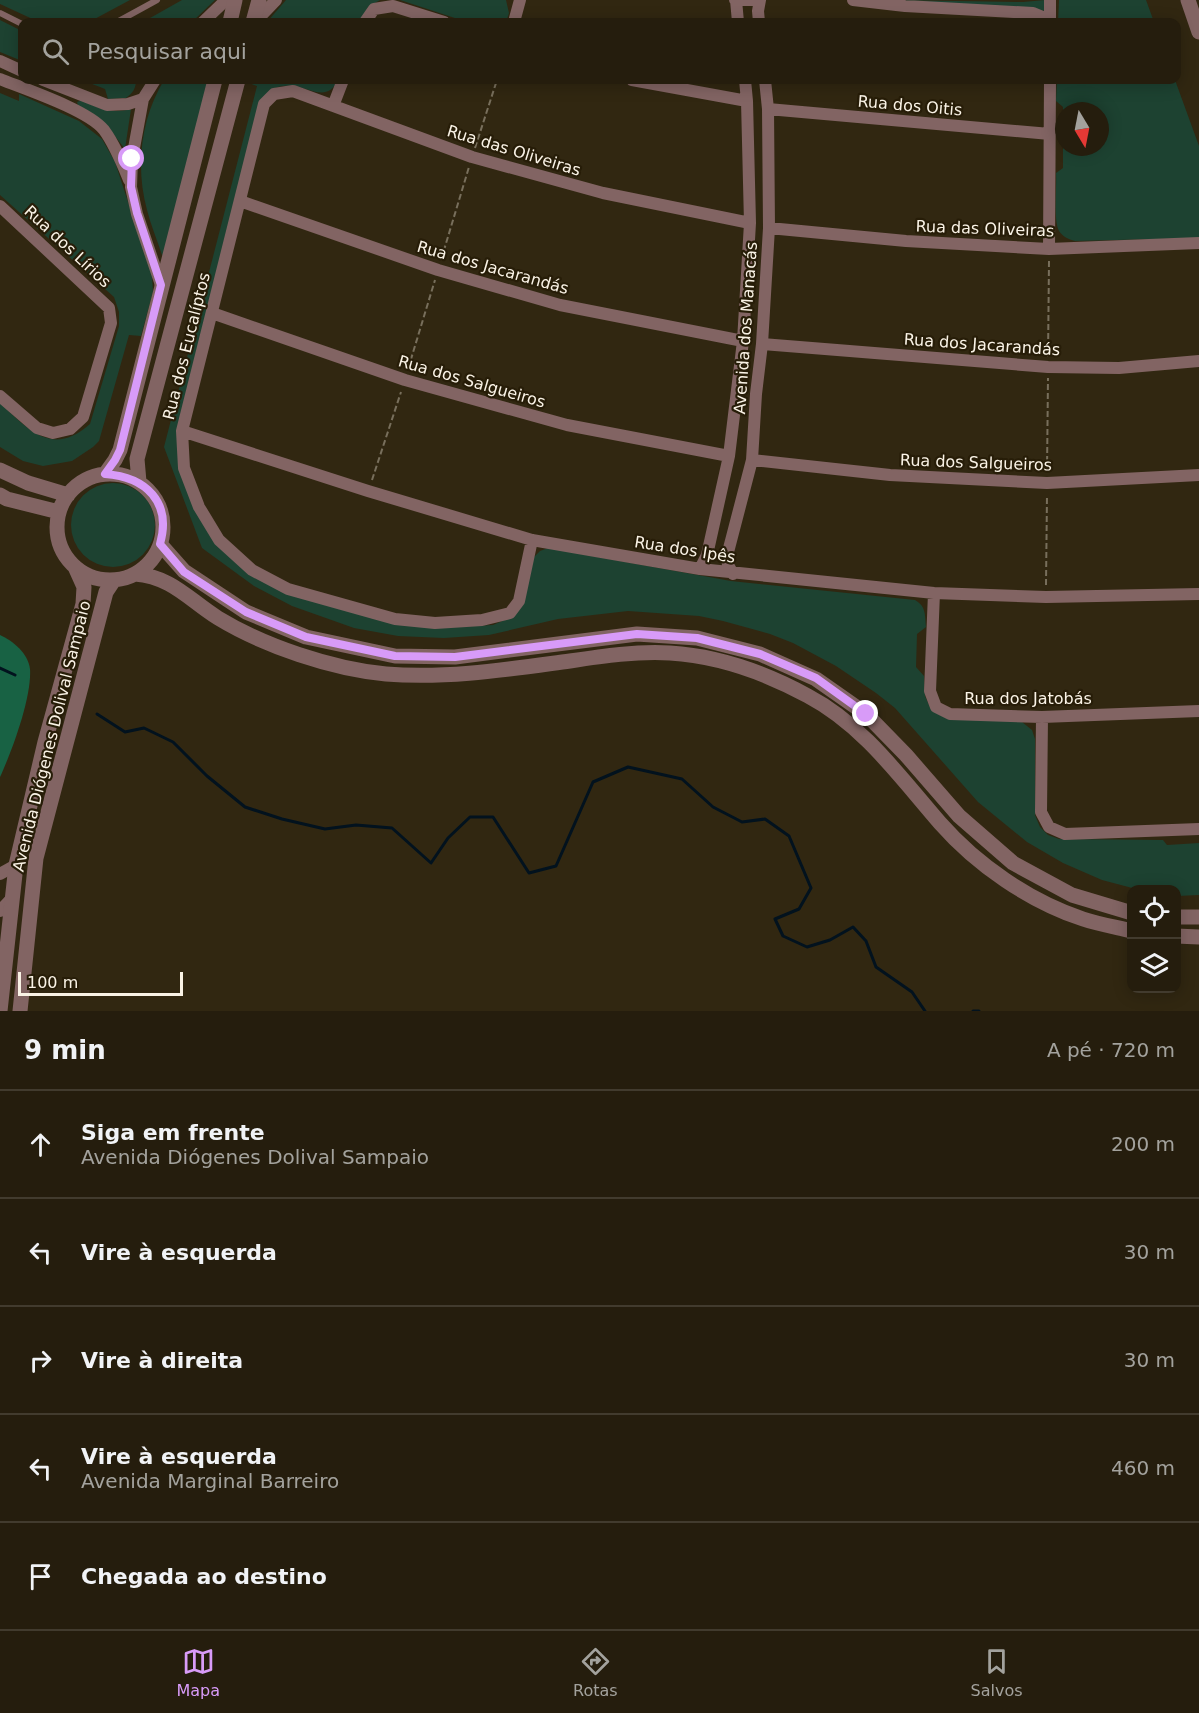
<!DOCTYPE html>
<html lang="pt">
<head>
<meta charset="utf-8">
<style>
  body { margin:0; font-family:"DejaVu Sans",sans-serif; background:#2d2616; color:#f1f3f6 }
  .controls { position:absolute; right:18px; bottom:18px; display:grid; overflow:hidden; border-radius:12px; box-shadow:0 3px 15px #0003 }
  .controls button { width:54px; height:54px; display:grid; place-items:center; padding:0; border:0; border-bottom:2px solid #423b2e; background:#251d0d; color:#f1f3f6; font:30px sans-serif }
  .compass { position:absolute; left:1055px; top:102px; width:54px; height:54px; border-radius:50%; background:#251d0d; box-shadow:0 3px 15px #0003; rotate:170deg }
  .scale { position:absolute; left:18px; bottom:15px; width:165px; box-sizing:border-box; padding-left:6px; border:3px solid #faf3e6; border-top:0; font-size:16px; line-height:21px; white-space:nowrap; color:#faf3e6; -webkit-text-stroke:4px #271d08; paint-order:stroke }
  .stop { position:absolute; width:18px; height:18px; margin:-14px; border:4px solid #d89bf8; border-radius:50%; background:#fff }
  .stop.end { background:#d89bf8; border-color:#fff; box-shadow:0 2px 6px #0008 }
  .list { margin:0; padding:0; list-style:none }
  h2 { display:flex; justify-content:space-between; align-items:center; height:78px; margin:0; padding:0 24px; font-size:26px }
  h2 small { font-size:20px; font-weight:400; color:#a3a29d }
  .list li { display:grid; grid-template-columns:39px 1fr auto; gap:18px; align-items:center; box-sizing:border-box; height:108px; padding:0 24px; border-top:2px solid #423b2e }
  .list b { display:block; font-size:22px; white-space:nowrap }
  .list p { margin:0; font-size:20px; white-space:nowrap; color:#a3a29d }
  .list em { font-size:20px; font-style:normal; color:#a3a29d }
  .icon { flex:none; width:33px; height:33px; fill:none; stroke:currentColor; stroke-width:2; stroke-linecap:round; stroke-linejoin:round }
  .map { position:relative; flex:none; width:1199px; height:1011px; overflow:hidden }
  .search { position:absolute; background:#251d0d; box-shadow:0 3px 15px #0003; left:18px; right:18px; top:18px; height:66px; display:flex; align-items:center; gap:15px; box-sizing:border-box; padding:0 21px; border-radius:12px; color:#a3a29d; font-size:22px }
  .sheet { height:618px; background:#251d0d }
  nav { display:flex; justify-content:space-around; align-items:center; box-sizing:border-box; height:84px; border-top:2px solid #423b2e; background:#251d0d; font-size:16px; color:#a3a29d }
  nav a { display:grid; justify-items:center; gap:3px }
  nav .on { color:#d89bf8 }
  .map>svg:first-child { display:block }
  .green { fill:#1d4231; fill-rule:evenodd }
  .forest { fill:#186244 }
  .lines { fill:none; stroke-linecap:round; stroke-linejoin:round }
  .stream { stroke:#02121e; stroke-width:3 }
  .path { stroke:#786f5c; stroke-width:2; stroke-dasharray:6 3; stroke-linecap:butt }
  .service { stroke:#826463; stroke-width:6 }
  .minor { stroke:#826463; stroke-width:12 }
  .tertiary { stroke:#826463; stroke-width:15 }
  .route { stroke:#d89bf8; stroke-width:8 }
  .labels { text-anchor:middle; stroke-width:4.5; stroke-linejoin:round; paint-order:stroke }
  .street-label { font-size:16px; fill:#faf3e6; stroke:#271d08 }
</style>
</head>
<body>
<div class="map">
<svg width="1199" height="1011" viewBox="0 0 1199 1011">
  <rect width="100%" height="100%" fill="#312711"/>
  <path class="green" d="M0,0H130L89,22H39L0,4Z
    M182,0H215L192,22H143Z
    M286,0H380L368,7L362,22H267Z
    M400,0H506L509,13L506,22H467Z
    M896,0L1023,2L1045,0L1046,11Z
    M1059,0H1146L1154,22H1058Z
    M0,20L22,31V61L0,52Z
    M82,80H136C136,88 133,93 126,98L108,99L105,89Z
    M164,80H209L163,258C158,242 151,226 147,210C135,166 141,118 164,80Z
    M250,80H338C324,110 299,74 271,90L180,418L197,509L250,574L436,628L493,625L507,619L533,558L540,551L548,548L731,581L915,600C926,606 925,615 926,627L917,634L916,667L924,676L925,696L930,707L1022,722L1032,730L1035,739V815L1040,827L1048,835L1059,839L1163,840L1167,845L1199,843V895L1177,896L1176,890L1136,889L1102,880L1063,863L1027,842L978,802L895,708L876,693L836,666L793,643L770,634L723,621L699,616L628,611L558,619L489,635L444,638L398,636L354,628L292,606L254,586L202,548L164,447L257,86L249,83Z
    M1057,80H1175L1199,146V238L1075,241C1068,239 1063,237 1059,231C1053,219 1057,187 1056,173L1063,168V107L1056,101ZM1064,111H1100V147H1064Z
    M0,93L19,101V94L79,121L102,139L115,162L152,275L153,292L141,336L129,335L99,441L93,447L72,461L43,466L23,461L0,447V403C28,429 52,458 90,424L119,326V312L114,297L0,195Z
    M82,100C99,109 111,114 131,109L125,149L107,126L95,115L78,105L77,102Z
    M71 525a42 42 0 1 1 84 0a42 42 0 1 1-84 0Z"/>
  <path class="forest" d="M0,635C13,641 28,653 30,669C32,697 12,751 0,777Z"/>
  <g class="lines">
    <path class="stream" d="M0,668L15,675
      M97,714L125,732L144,728L173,742L207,776L245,807L282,819L325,829L356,825L392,828L431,863L448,838L470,817H493L529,873L556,866L593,782L628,767L682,779L713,807L742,822L765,819L789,836L811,888L799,909L775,919L783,936L807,947L830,940L853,927L866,941L876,967L912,992L925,1011
      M973,1011H979"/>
    <path class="path" d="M475,148L497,80
      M441,260L469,167
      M1048,357L1049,261
      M408,369L435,280
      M1047,471L1048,378
      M372,480L401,392
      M1046,585L1047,495"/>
    <path class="service" d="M0,13L22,24
      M117,22L157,0"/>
    <path class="minor" d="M735,0H752
      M736,0L738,22
      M853,0L905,6L1033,13L1050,20
      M203,22L226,0
      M255,22L276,0
      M365,22L374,9L393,6L444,22
      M514,22L520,0
      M759,22L758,11L760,0
      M1050,22V0
      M0,61L22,71
      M0,79C25,89 88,110 104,130C115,145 122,163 129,180
      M43,80L107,105L128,104L143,99
      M155,80L143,99L132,159L131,187L137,214L161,285
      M632,80L747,101
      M333,106L343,80
      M768,109L1050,134
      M240,201L438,270L560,305L743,341
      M0,206L109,308L111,323L83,417L70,429L53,433L37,428L0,396
      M769,228L906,241L1049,249L1199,243
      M1049,249L1050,80
      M212,313L405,380L567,425L729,456
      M762,344L1048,367L1119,368L1199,361
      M182,431L368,491L532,540L700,569L934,593L1046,597L1199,594
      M752,460L890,475L1047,483L1199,475
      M532,540L519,601L510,613L482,620L435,623L395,619L288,589L252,570L219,540L199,507L184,468L182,431L264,104L274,94L293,91L472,157L603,193L750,223
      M700,569L707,555L729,456L743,341L750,223L747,101L745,80
      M733,574L728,565L727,556L752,460L756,394L762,344L769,228L768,109L765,80
      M934,593L930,691L936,707L950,714L1042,717L1199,711
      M1042,717L1041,812L1049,827L1065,834L1199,829
      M0,874L16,865
      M0,911L11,899"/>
    <path class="tertiary" d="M1188,0L1199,32
      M230,22L235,0
      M253,22L259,0
      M0,470L28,483L68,495
      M105,474L115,460L120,450L215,80
      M57 527a53 53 0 1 1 106 0a53 53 0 1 1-106 0Z
      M139,482L137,459L238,80
      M0,495L7,499L59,512
      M161,545L184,571L246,612L306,637L395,656L455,657L637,634L697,638L760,654L816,679L866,714L906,755L959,816L1013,863L1072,895L1132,913
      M135,574C172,577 188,599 218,618C264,646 332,669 386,674C448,679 510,669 570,661C603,656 637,651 670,653C718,656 766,673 808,696C863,725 900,777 940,823C977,865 1029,901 1083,919C1098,924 1115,927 1132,931
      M1176,917H1199
      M1176,936L1199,937
      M0,1011L16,865L45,742L83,604L84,587L75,567
      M20,1011L36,858L106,592L114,580"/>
  </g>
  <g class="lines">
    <path class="route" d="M132,159L131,187L137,213L161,285L120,450L115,460L105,474C146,477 172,502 160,544L184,572L246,612L306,637L395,656L455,657L637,634L697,638L760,654L816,678L866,714"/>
  </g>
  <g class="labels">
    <g class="street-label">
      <text transform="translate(910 105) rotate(5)" y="6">Rua dos Oitis</text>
      <text transform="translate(514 150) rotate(17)" y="6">Rua das Oliveiras</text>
      <text transform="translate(985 228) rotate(2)" y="6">Rua das Oliveiras</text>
      <text transform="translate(68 246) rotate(43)" y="6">Rua dos Lírios</text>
      <text transform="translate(493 267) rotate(16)" y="6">Rua dos Jacarandás</text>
      <text transform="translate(745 328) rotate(-86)" y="6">Avenida dos Manacás</text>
      <text transform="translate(982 344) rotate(4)" y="6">Rua dos Jacarandás</text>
      <text transform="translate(186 346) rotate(-76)" y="6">Rua dos Eucalíptos</text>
      <text transform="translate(472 381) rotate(16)" y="6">Rua dos Salgueiros</text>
      <text transform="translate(976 462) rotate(2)" y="6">Rua dos Salgueiros</text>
      <text transform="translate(685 549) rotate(9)" y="6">Rua dos Ipês</text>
      <text x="1028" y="704">Rua dos Jatobás</text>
      <text transform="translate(51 736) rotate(-76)" y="6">Avenida Diógenes Dolival Sampaio</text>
    </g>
  </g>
</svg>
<div class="controls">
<button><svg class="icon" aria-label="locate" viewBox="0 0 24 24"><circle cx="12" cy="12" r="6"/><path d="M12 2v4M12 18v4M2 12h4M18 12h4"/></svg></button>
<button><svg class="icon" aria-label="layers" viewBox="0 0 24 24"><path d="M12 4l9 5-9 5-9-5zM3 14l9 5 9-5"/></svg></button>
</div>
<svg class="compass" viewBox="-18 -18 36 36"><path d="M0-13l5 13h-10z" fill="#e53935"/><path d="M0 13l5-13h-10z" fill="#a3a29d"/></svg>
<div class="scale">100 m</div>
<div class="stop" style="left:132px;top:159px"></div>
<div class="stop end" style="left:866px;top:714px"></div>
<div class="search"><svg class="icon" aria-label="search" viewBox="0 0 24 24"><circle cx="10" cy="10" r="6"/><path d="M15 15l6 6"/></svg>Pesquisar aqui</div>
</div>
<section class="sheet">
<h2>9 min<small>A pé · 720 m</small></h2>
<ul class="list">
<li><svg class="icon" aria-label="ahead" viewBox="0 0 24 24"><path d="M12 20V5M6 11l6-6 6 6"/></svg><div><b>Siga em frente</b><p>Avenida Diógenes Dolival Sampaio</p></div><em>200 m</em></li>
<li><svg class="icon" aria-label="left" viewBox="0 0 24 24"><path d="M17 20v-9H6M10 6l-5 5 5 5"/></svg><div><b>Vire à esquerda</b></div><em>30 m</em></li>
<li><svg class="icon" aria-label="right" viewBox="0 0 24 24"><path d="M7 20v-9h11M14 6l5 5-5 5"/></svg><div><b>Vire à direita</b></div><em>30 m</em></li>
<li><svg class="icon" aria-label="left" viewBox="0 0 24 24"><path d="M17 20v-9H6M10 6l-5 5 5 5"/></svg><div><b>Vire à esquerda</b><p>Avenida Marginal Barreiro</p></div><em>460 m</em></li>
<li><svg class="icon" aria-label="arrive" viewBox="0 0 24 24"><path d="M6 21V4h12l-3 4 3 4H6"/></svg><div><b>Chegada ao destino</b></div></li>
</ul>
</section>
<nav>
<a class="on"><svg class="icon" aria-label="map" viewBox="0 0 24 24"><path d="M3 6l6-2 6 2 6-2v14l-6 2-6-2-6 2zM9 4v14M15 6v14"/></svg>Mapa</a>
<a><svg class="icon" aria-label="directions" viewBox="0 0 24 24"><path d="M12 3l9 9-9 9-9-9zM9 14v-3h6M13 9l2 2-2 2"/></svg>Rotas</a>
<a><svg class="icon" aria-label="saved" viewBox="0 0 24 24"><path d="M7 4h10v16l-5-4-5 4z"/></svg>Salvos</a>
</nav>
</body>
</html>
